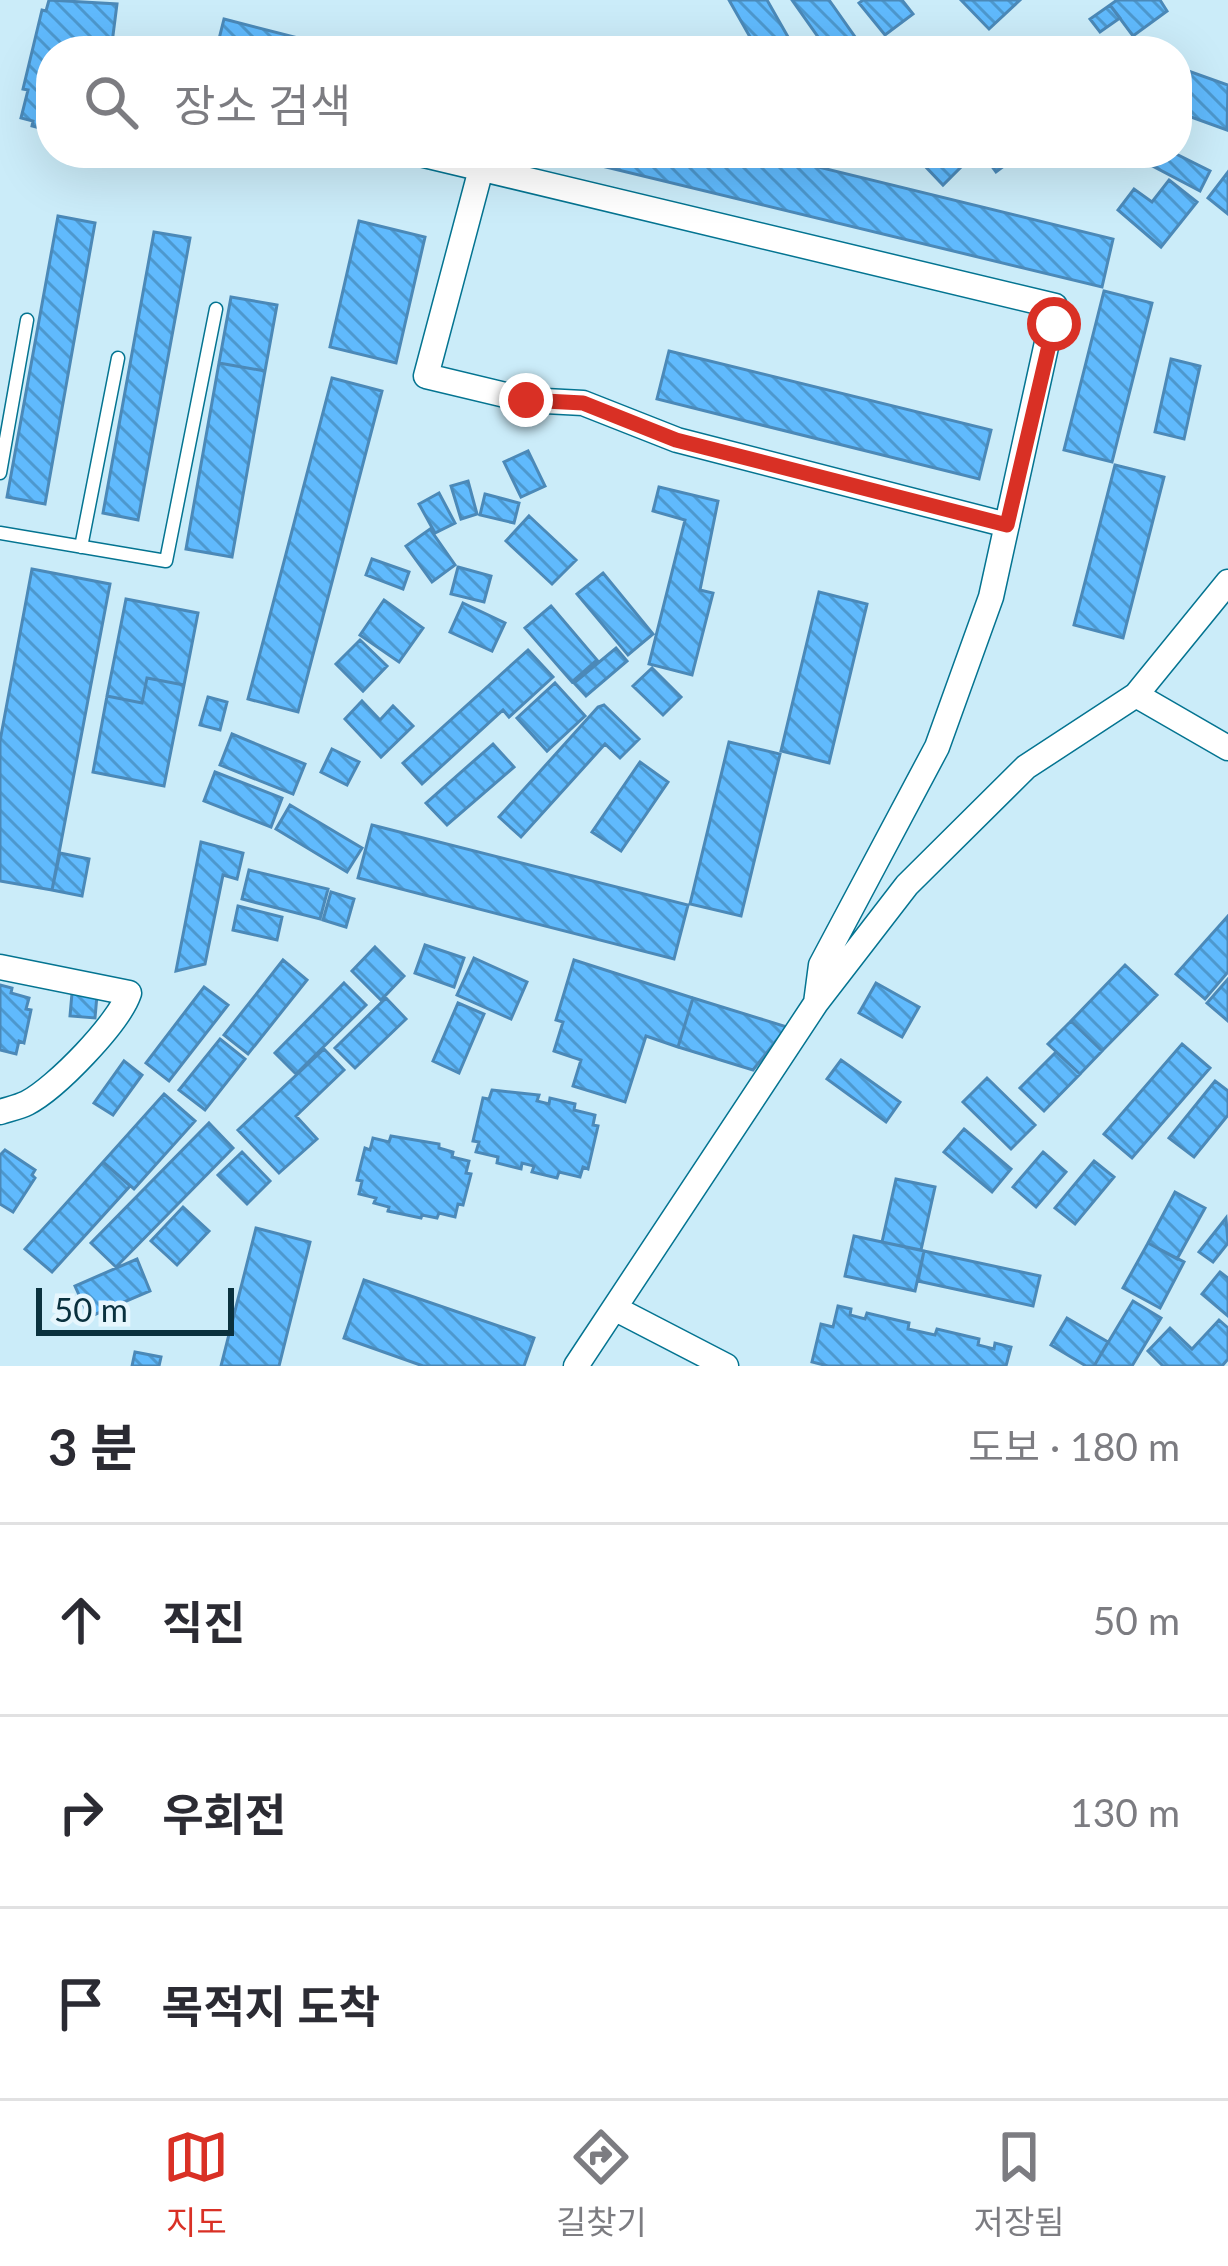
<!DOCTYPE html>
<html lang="ko">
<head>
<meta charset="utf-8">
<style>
  body { margin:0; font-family:Lato,"Noto Sans KR",sans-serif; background:#f7f7f7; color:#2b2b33 }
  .scale { position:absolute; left:36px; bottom:30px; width:198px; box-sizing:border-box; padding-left:12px; border:6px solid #0a313e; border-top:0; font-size:33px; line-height:42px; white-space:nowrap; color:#0a313e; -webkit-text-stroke:9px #e6f6fd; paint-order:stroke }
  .stop { position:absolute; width:36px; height:36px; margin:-27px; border:9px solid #d93025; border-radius:50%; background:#fff }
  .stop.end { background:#d93025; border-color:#fff; box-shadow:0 3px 12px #0008 }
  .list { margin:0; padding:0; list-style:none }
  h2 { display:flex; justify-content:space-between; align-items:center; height:156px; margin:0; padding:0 48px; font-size:51px }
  h2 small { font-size:39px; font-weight:400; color:#7c7c81 }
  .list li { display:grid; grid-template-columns:78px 1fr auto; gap:36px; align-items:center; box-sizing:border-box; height:192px; padding:0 48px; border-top:3px solid #e1e1e2 }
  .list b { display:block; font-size:45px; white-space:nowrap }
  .list em { font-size:39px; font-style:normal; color:#7c7c81 }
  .icon { flex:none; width:66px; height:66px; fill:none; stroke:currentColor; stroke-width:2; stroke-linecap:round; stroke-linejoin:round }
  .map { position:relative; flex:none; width:1228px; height:1366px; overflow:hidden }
  .search { position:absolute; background:#fff; box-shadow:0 12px 48px #0002; left:36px; right:36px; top:36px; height:132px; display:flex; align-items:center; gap:30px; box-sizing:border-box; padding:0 42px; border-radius:48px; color:#7c7c81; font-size:45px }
  .sheet { height:732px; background:#fff }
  nav { display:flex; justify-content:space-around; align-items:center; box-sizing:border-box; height:168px; border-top:3px solid #e1e1e2; background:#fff; font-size:33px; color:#7c7c81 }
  nav a { display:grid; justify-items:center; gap:6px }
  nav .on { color:#d93025 }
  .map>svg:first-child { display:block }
  .building { fill:url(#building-back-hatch); stroke:#4b89b8; stroke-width:3 }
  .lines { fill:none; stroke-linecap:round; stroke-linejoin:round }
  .lane-casing { stroke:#047491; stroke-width:15 }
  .street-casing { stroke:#047491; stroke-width:27 }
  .lane { stroke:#fff; stroke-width:12 }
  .street { stroke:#fff; stroke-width:24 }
  .route { stroke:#d93025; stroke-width:15 }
</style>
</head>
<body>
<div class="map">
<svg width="1228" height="1366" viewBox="0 0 1228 1366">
  <defs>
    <pattern id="building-back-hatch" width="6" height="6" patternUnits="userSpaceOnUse" patternTransform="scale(3)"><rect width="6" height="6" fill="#60bafd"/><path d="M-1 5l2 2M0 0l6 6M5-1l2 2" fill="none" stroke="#4d98ce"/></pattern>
  </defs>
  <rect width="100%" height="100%" fill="#cbecf9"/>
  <path class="building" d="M49,0L117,4L111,51H51V131L32,126L33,121L21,118L28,90L23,89L42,10L46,11Z
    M729,0H767L796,51H758Z
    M792,0H829L860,44L851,51H828Z
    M863,0H902L913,14L885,35L859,3Z
    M961,0H1020L989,29Z
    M1117,0H1160L1167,11L1133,36L1110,5Z
    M1110,5L1120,18L1100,32L1090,19Z
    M224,19L349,51H216Z
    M1177,67L1228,85L1227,130L1177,112Z
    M548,153H761L1113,239L1102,287Z
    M934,153H963L969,159L943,185L923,164Z
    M982,153H1021L996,172Z
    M1152,153H1174L1210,171L1200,191L1147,163Z
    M1228,172V214L1208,198Z
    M1169,180L1197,202L1161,247L1118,210L1134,189L1152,202Z
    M58,216L95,223L45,504L7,497Z
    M359,221L425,237L396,363L330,347Z
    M154,232L190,238L138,520L103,513Z
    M1104,291L1152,303L1112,462L1064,450Z
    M231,297L277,305L265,371L219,363Z
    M669,351L991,430L979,479L657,399Z
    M1171,359L1200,366L1184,439L1155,432Z
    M219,363L265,371L232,557L186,549Z
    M332,378L382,391L298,712L248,699Z
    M528,451L545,486L521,497L504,462Z
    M1115,465L1164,477L1123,638L1074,625Z
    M468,481L477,514L461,519L451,486Z
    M659,487L718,501L700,590L713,593L692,675L649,664L685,520L653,511Z
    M439,493L455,523L435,533L419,504Z
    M485,494L519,503L514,523L480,515Z
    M529,516L576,560L552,584L506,541Z
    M430,529L455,565L432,582L406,546Z
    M372,559L409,572L403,589L366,575Z
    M458,567L491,576L484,602L451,594Z
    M32,569L110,584L52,890L0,881V741Z
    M603,573L653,634L628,655L577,594Z
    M819,592L867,604L829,763L781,751Z
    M126,599L198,613L184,685L147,678L142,703L107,696Z
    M384,600L423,628L399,662L360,635Z
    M463,603L505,623L492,651L450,632Z
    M551,606L597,660L572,682L525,628Z
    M360,640L387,666L363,691L336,664Z
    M616,648L627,661L586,696L574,683Z
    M528,650L553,677L509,717L503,710L422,784L403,763Z
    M652,668L681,697L663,715L633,686Z
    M147,678L184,685L164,786L93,772L107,696L142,703Z
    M555,683L585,716L547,751L517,718Z
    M208,697L227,702L220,730L200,725Z
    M362,701L380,720L393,706L413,726L381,757L345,719Z
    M604,705L639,739L620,758L605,744L521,837L499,817L598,707Z
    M232,734L305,764L293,794L220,765Z
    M729,742L780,754L741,916L690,904Z
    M493,744L514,767L447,825L426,803Z
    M332,749L359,762L347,785L321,772Z
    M640,762L668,782L621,851L592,832Z
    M215,772L282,798L271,827L204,801Z
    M290,805L362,848L347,872L276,829Z
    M372,825L688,905L674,959L358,878Z
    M201,842L243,853L237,879L223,875L205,964L176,971Z
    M60,853L89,859L82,896L52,890Z
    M249,870L328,889L320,919L242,899Z
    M331,892L354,899L346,927L323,920Z
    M238,906L282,917L277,940L233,930Z
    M1228,916V972L1205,999L1176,974Z
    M425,945L464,958L454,987L415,973Z
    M375,947L404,976L381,1000L352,971Z
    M474,958L527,982L511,1019L457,995Z
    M283,960L307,980L248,1054L224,1035Z
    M574,960L693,998L678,1047L646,1036L625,1102L573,1086L581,1060L554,1051L563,1022L556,1020Z
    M1125,965L1157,995L1102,1051L1071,1021Z
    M1228,979V1021L1207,1003Z
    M344,983L366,1005L296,1074L275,1053Z
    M876,983L919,1007L902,1037L859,1013Z
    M0,985L12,988L11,993L29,998L26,1009L31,1010L24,1043L19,1041L16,1054L0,1050Z
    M204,987L228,1005L169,1081L146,1063Z
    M72,993L97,995L95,1018L70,1016Z
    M386,998L406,1019L355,1068L335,1048Z
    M693,998L787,1027L753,1070L678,1047Z
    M458,1003L484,1014L459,1073L433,1061Z
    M1071,1021L1102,1051L1080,1074L1048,1044Z
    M220,1039L245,1059L205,1110L179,1090Z
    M1182,1044L1210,1068L1132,1158L1104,1134Z
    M324,1049L344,1070L296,1116L317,1139L279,1173L238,1130Z
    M1056,1052L1080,1074L1044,1111L1020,1088Z
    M841,1060L900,1102L886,1122L827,1079Z
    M124,1061L142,1075L113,1115L94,1103Z
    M987,1078L1035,1125L1011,1149L963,1102Z
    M1215,1081L1228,1091V1115L1194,1157L1169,1138Z
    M492,1090L539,1095L537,1101L549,1104L550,1098L575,1104L574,1110L595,1115L593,1125L598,1126L588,1169L583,1167L580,1177L559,1172L557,1178L532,1172L534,1166L522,1163L521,1169L497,1163L498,1157L476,1152L479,1142L473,1141L483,1098L489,1099Z
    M164,1094L195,1121L134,1189L103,1162Z
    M209,1123L233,1148L116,1267L91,1243Z
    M964,1129L1011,1169L992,1192L944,1152Z
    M391,1136L439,1144V1148L453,1152L452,1157L469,1161L466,1173L471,1174L463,1205L458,1204L455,1217L439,1213L437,1218L422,1215L421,1218L388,1211L389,1207L374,1203L376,1198L359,1194L362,1181L357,1180L365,1148L370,1150L373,1138L389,1142Z
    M5,1150L35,1170L32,1175L35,1178L13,1212L0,1204V1155Z
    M242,1152L270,1181L247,1204L218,1175Z
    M1043,1152L1066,1172L1036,1207L1013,1187Z
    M1094,1161L1114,1177L1075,1224L1055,1208Z
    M103,1162L130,1186L52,1272L25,1249Z
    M896,1179L935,1187L921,1250L882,1242Z
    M1175,1192L1205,1208L1177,1259L1148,1243Z
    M183,1207L209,1231L177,1265L151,1241Z
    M1226,1218L1228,1243L1213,1262L1199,1252Z
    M256,1228L310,1242L279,1366H221Z
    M854,1236L924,1251L915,1291L845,1276Z
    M1148,1243L1184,1262L1160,1308L1123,1288Z
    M924,1251L1040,1276L1033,1306L918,1281Z
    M137,1259L150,1291L89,1317L75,1286Z
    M1220,1272L1228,1278V1316L1202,1294Z
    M364,1280L534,1338L524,1366H423L344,1338Z
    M1133,1301L1161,1318L1132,1366H1094Z
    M838,1306L851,1309L850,1315L865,1319L867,1313L909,1323L908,1329L935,1335L937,1329L979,1339L978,1345L994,1349L995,1343L1011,1347L1006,1366H828L812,1362L821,1324L833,1327Z
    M1067,1318L1108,1342L1094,1366H1086L1051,1345Z
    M1219,1320L1228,1328V1359L1222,1366H1163L1148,1351L1170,1328L1192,1349Z
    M135,1352L161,1357L159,1366H132Z"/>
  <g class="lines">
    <defs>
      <path id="lane" d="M0,473L27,320
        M0,533L166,561L216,309
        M81,547L118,358"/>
      <path id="street" d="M416,153L1055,306L991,597L937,747L821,965L816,1003
        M481,169L426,376L526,400L583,403L677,440L1007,525
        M1136,695L1228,748
        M0,967L129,993C119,1023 56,1088 27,1103C19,1107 9,1109 0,1112
        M616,1309L726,1366
        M576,1366L816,1003L907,885L1026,767L1136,695L1228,582"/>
    </defs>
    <use href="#lane" class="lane-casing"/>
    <use href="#street" class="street-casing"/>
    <use href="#lane" class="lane"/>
    <use href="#street" class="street"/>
  </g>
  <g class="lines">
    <path class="route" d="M526,400L583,403L676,440L1007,525L1054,324"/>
  </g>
</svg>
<div class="scale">50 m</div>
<div class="stop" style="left:1054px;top:324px"></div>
<div class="stop end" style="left:526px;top:400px"></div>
<div class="search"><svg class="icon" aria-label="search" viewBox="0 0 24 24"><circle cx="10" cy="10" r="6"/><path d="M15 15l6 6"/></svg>장소 검색</div>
</div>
<section class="sheet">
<h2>3 분<small>도보 · 180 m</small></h2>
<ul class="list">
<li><svg class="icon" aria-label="ahead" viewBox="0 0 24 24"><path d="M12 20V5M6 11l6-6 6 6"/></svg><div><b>직진</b></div><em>50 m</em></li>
<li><svg class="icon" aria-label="right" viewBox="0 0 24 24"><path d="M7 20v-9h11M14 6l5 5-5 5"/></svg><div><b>우회전</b></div><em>130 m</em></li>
<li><svg class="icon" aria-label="arrive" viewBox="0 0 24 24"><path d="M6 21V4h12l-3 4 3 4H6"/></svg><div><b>목적지 도착</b></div></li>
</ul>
</section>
<nav>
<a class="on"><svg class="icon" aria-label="map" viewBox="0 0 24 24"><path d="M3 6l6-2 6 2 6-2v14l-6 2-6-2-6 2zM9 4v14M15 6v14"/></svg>지도</a>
<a><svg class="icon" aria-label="directions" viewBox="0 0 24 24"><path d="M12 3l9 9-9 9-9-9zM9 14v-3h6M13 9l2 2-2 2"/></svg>길찾기</a>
<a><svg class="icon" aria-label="saved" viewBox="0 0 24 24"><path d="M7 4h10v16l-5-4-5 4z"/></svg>저장됨</a>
</nav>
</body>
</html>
